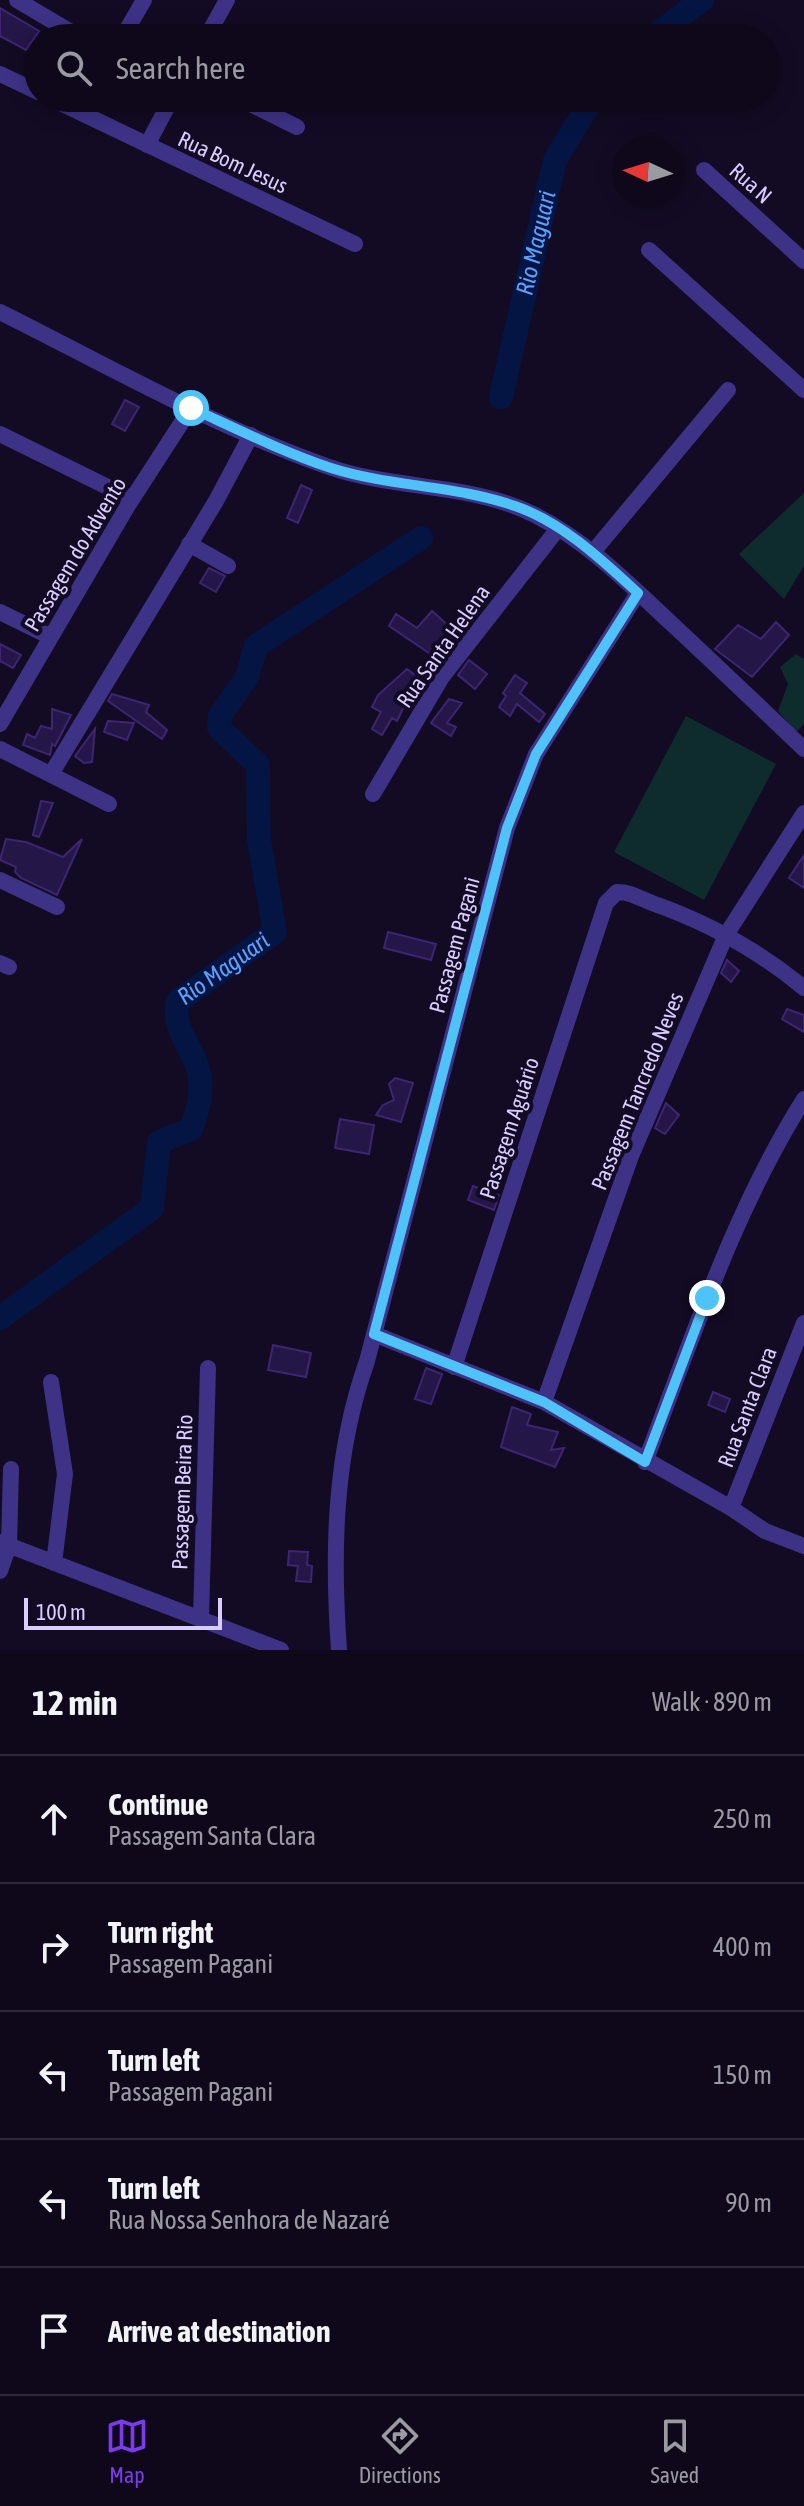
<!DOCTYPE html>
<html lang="en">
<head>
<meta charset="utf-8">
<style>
  body { margin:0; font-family:"Asap Condensed",sans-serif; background:#171123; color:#f1f3f6 }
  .compass { position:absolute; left:612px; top:136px; width:72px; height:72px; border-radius:50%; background:#0e081a; box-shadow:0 4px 20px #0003; rotate:274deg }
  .scale { position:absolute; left:24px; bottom:20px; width:198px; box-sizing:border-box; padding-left:8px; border:4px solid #d8ceff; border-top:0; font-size:22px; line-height:28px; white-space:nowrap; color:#d8ceff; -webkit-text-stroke:6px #120b23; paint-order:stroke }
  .stop { position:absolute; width:24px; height:24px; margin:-18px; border:6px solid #4fc3f7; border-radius:50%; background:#fff }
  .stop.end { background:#4fc3f7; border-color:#fff; box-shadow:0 2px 8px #0008 }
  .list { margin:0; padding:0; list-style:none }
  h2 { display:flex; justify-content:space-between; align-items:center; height:104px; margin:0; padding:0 32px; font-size:34px }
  h2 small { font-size:26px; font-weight:400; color:#9b9aa2 }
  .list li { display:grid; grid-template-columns:52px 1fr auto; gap:24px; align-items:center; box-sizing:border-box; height:128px; padding:0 32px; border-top:2px solid #2e2939 }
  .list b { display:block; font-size:30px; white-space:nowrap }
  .list p { margin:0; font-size:26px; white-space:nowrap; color:#9b9aa2 }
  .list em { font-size:26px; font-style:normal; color:#9b9aa2 }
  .icon { flex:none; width:44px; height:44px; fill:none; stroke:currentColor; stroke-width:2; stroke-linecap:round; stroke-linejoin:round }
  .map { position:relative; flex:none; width:804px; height:1650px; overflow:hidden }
  .search { position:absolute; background:#0e081a; box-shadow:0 4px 20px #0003; left:24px; right:24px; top:24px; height:88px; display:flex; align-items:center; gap:20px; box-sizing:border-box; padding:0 28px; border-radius:44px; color:#9b9aa2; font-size:30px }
  .sheet { height:744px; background:#0e081a }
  nav { display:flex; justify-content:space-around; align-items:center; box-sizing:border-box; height:112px; border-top:2px solid #2e2939; background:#0e081a; font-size:22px; color:#9b9aa2 }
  nav a { display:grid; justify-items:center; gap:4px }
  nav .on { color:#7c3aed }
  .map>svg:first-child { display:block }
  .green { fill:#0e2c2e }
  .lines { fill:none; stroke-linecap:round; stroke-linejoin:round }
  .river { stroke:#051543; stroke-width:24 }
  .building { fill:#241646; stroke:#3d2574; stroke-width:2 }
  .minor { stroke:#3e3287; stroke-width:16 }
  .route { stroke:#4fc3f7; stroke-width:10 }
  .labels { text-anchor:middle; stroke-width:8; stroke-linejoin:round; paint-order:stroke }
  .street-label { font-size:22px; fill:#d8ceff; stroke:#120b23 }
  .water-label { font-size:24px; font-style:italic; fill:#5ca2ff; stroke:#120b23 }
</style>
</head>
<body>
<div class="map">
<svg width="804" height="1650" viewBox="0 0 804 1650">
  <rect width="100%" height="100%" fill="#120b23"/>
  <path class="green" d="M804,493V566L784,599L739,554Z
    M796,654L804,659V724L796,732L778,711L788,684L780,667Z
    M686,716L776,764L704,900L614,852Z"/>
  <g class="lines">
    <g class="river">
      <path d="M652,38L702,0"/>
      <path id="s1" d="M501,397L555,160L593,98"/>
      <path id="s2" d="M0,1318L152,1208L159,1142L191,1129C198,1112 203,1091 199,1073C193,1046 171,1030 178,1001L275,932L259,841L258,765L219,728L220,716L247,677L256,646L421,538"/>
    </g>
  </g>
  <path class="building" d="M0,8L39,31L26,50L0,36Z
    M125,400L139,407L125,431L112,424Z
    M301,485L312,490L298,523L287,518Z
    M209,568L225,576L216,592L200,583Z
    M432,611L457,633L448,643L443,638L432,655L389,626L396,614L417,628Z
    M776,622L789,635L752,677L715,649L738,625L761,639Z
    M0,644L21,655L13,668L0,661Z
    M469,660L487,674L475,689L458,675Z
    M407,669L418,677L397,721L392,718L382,735L372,729L381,712L372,707L378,695Z
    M515,675L527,683L520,693L545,714L539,722L517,704L510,716L499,707L506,696L503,693Z
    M112,694L149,705L146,712L167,730L162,739L108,701Z
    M449,699L462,703L447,723L456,727L451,736L431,723Z
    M52,709L71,715L55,746L52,744L50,755L23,745L27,734L35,738L41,726L52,729Z
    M108,721L134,723L127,740L104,732Z
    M95,729L92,762L84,763L75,756Z
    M41,801L53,803L39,837L33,835Z
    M6,839L26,842L63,857L82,839L57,895L21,878L15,872L16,867L0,860Z
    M804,855V888L789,878Z
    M388,932L436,944L431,960L384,948Z
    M727,960L739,971L731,982L721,973Z
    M787,1009L804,1015V1032L782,1019Z
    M395,1078L413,1083L401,1122L376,1115L383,1105L394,1100L389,1084Z
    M666,1103L679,1115L665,1134L655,1128Z
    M340,1119L374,1125L369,1154L335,1148Z
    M473,1186L499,1195L494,1210L468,1200Z
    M273,1345L311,1353L306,1377L268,1370Z
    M426,1368L442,1374L431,1404L415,1399Z
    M713,1392L730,1399L725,1412L708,1405Z
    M512,1407L531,1414L527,1425L558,1432L551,1450L564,1448L555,1467L501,1447Z
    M289,1551L308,1552L307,1565L312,1566L311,1582L296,1581L298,1566L288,1565Z"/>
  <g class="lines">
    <path class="minor" d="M17,0L81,38
      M122,38L144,0
      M206,38L227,0
      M0,74L38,92
      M50,98L355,244
      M238,98L297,127
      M147,145L172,98
      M704,170L804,261
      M649,250L804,390
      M0,312C108,366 215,427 329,467C395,490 472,483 535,515C587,541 629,584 672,624C716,665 760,707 804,749
      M0,434L132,499
      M189,544L228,566
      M593,552L728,390
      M0,612L51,637
      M0,724L127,507L191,408
      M0,749L109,804
      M51,774L216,501L251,435
      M373,794L442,677L557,530
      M0,880L57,907
      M0,963L9,967
      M374,1334L544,1402L731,1508L765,1531L804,1546
      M454,1367L606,903L617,892C631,892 639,898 652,903C709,923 758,950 804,988
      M51,1382L65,1474L54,1563
      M544,1402L631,1156L726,935L804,813
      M645,1462C692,1339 734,1210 804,1099
      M731,1508L804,1323
      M0,1542L281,1650
      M0,1571L9,1545L11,1469
      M201,1617L208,1368
      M339,1650C332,1552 334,1454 367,1361L507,828L536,754L638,593"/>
  </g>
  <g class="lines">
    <path class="route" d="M191,408C237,429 283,452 331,468C391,487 455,485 515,506C562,522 602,560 638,593L536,754L507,828L374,1334L544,1402L645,1462L707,1298"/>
  </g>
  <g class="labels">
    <g class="street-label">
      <text transform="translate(233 162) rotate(25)" y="8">Rua Bom Jesus</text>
      <text transform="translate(751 183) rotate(42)" y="8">Rua N</text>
      <text transform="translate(75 554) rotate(-59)" y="8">Passagem do Advento</text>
      <text transform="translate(443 646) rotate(-55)" y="8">Rua Santa Helena</text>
      <text transform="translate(454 945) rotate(-75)" y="8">Passagem Pagani</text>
      <text transform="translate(637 1091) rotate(-68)" y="8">Passagem Tancredo Neves</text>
      <text transform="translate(509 1128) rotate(-72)" y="8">Passagem Aguário</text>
      <text transform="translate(747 1407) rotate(-69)" y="8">Rua Santa Clara</text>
      <text transform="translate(182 1492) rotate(-88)" y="8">Passagem Beira Rio</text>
    </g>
    <g class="water-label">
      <text dy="8" stroke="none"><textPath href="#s1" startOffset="158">Rio Maguari</textPath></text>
      <text dy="8" stroke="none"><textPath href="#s2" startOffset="478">Rio Maguari</textPath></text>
    </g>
  </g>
</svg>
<svg class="compass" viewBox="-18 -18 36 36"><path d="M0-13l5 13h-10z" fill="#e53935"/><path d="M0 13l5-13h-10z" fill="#9b9aa2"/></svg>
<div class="scale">100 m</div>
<div class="stop" style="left:191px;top:408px"></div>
<div class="stop end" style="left:707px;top:1298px"></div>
<div class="search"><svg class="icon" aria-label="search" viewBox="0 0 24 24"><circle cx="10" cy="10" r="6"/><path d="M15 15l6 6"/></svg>Search here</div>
</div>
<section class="sheet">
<h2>12 min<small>Walk · 890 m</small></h2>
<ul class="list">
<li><svg class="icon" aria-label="ahead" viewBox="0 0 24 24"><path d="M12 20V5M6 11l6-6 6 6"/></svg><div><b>Continue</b><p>Passagem Santa Clara</p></div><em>250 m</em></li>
<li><svg class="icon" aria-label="right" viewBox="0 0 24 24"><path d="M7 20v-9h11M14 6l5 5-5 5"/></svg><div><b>Turn right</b><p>Passagem Pagani</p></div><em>400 m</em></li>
<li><svg class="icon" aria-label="left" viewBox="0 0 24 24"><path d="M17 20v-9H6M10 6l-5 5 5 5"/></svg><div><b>Turn left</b><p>Passagem Pagani</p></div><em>150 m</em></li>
<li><svg class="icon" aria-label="left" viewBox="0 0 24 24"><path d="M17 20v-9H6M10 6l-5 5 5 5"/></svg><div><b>Turn left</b><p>Rua Nossa Senhora de Nazaré</p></div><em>90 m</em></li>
<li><svg class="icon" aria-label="arrive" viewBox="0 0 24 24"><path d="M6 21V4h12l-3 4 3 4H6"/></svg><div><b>Arrive at destination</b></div></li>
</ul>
</section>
<nav>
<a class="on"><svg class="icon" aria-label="map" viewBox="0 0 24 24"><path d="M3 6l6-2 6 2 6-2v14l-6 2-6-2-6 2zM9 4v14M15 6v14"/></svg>Map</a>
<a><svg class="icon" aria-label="directions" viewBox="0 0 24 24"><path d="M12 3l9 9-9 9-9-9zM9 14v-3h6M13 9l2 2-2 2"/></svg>Directions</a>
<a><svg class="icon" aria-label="saved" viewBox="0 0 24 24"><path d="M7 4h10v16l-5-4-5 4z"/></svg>Saved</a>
</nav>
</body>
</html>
